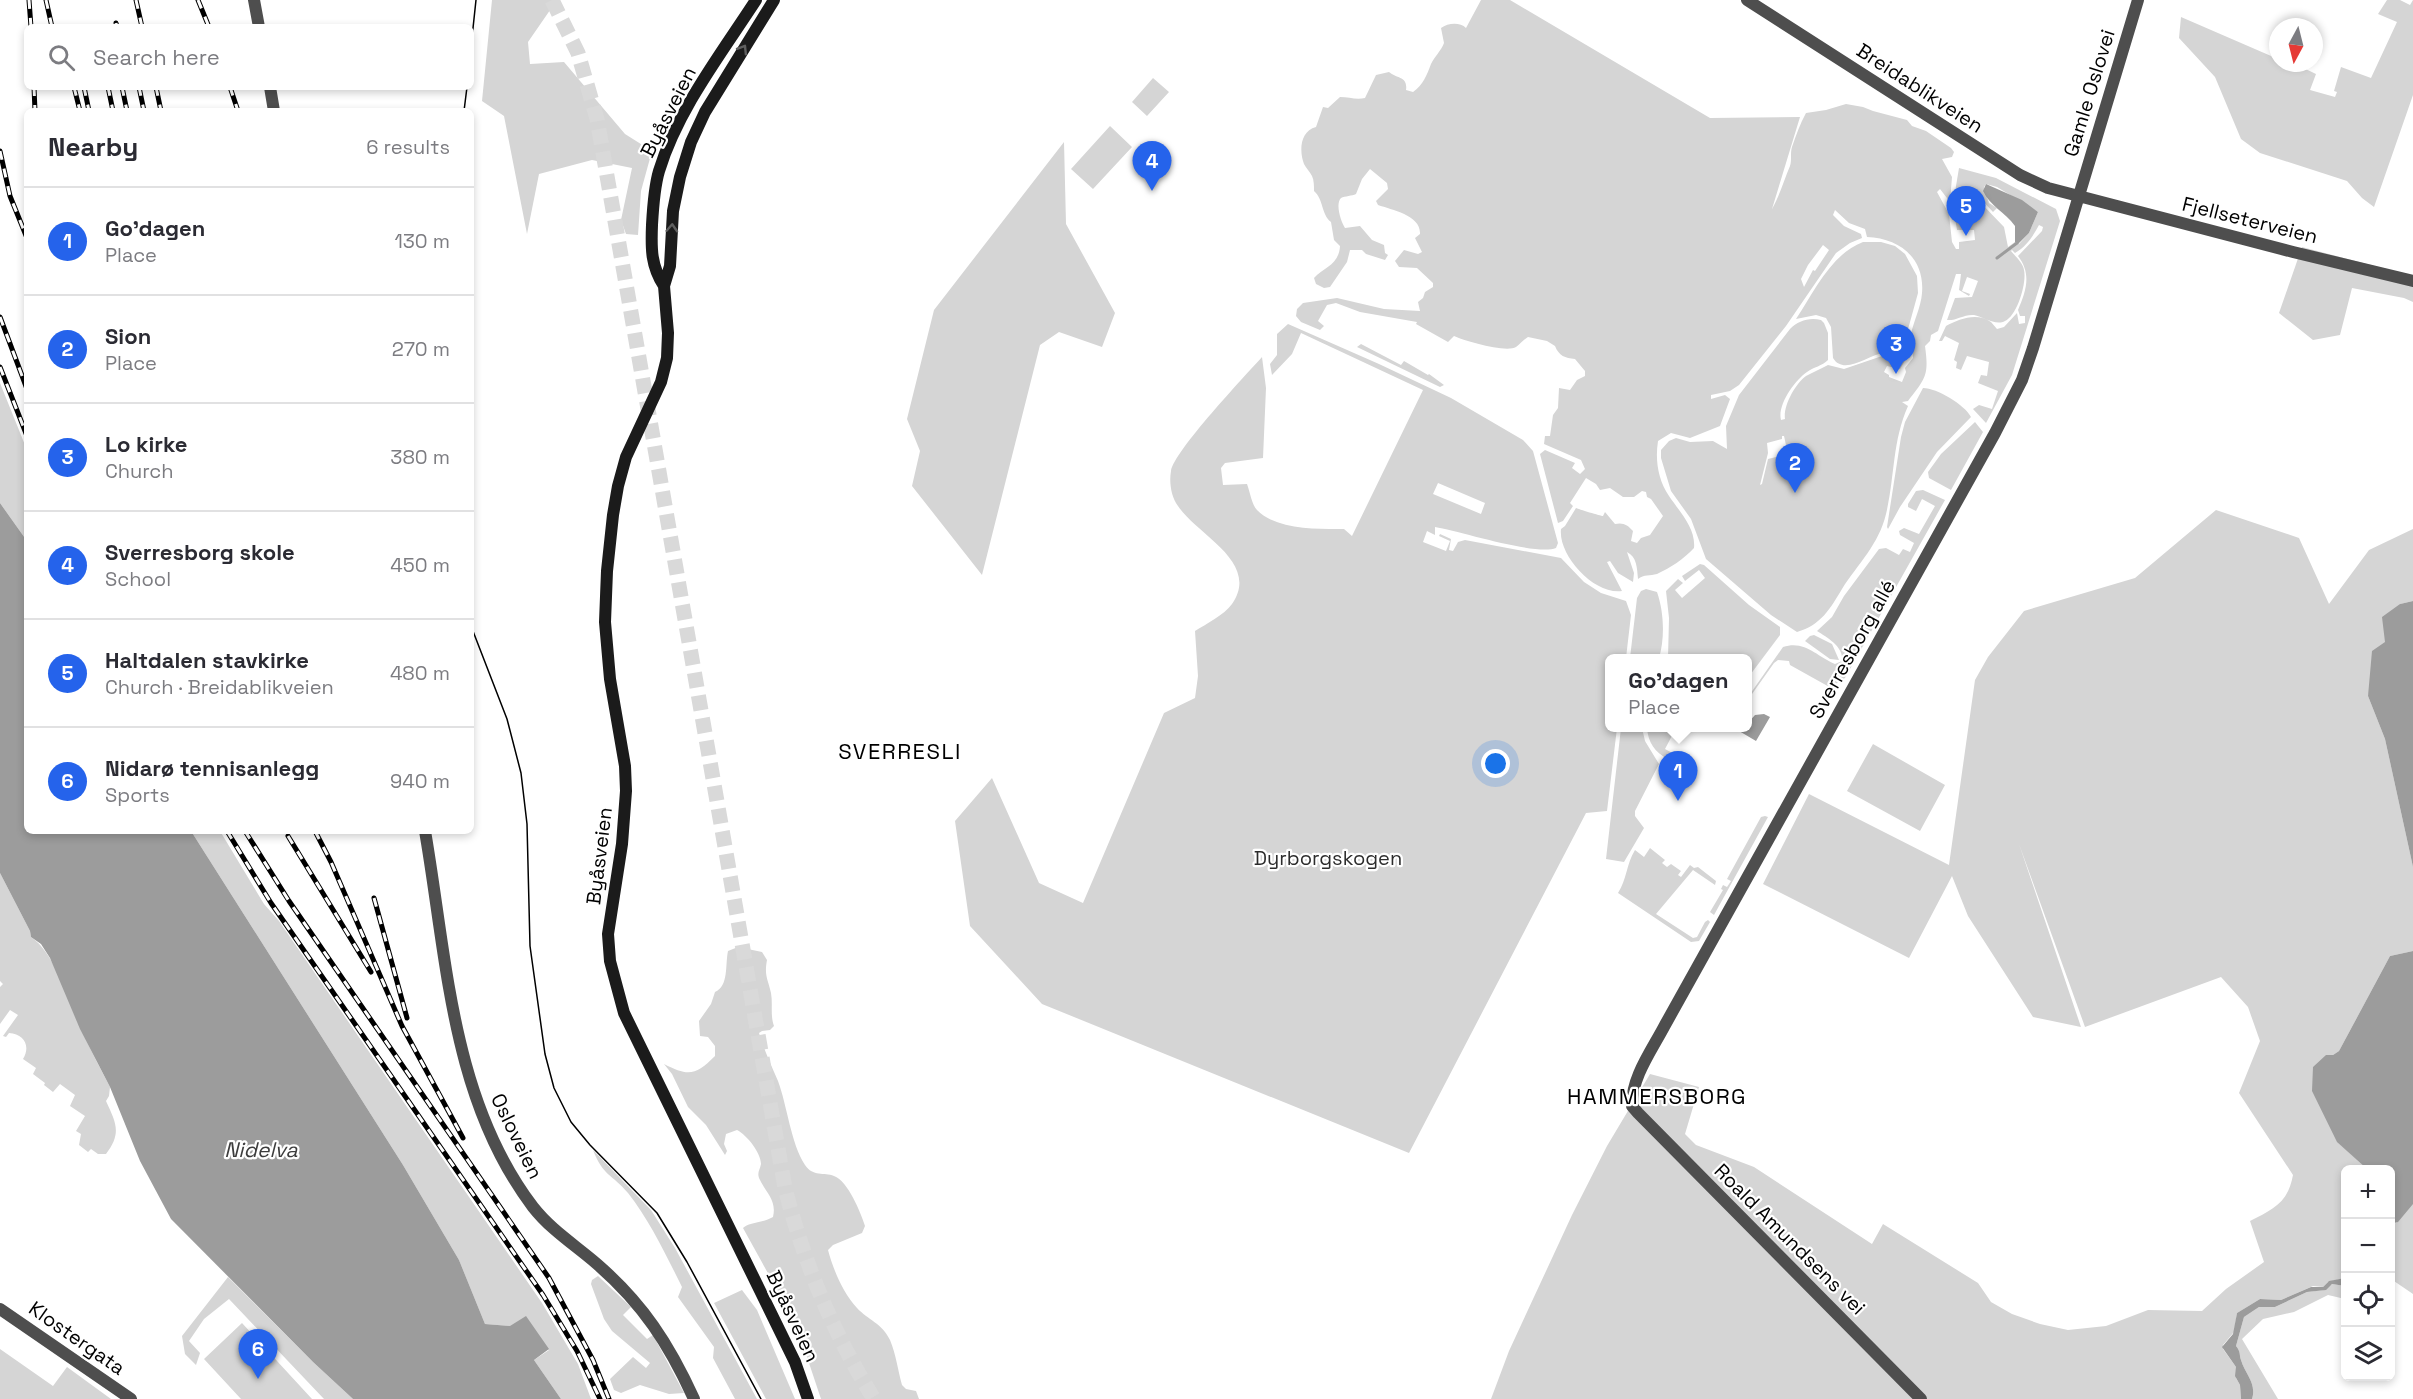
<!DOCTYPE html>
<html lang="en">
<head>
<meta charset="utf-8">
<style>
  body { margin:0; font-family:"Space Grotesk",sans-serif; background:#f7f7f7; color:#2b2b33 }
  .controls { position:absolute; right:18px; bottom:18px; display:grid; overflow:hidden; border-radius:9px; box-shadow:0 3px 9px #0003 }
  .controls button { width:54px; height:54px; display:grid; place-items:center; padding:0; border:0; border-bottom:2px solid #e1e1e2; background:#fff; color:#2b2b33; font:30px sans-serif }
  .compass { position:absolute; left:2269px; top:18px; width:54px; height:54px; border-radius:50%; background:#fff; box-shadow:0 3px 9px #0003; rotate:187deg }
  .you { position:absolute; left:1496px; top:764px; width:21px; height:21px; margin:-15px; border:4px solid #fff; border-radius:50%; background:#1a73e8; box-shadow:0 0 0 9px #1a73e833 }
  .badge { display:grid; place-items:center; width:39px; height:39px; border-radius:50%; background:#2563eb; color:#fff; font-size:20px; font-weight:700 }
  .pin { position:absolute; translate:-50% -50px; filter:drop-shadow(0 2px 3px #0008) }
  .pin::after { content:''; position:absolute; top:32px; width:21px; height:18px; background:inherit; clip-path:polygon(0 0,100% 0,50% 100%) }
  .popup { position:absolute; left:1605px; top:654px; width:147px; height:78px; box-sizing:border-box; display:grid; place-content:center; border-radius:9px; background:#fff; filter:drop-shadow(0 2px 4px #0005); font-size:20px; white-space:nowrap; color:#7c7c81 }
  .popup b { font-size:22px; color:#2b2b33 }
  .popup::after { content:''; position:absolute; left:50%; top:100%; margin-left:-12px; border:12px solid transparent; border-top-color:#fff }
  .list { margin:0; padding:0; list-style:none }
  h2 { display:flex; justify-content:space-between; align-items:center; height:78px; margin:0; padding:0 24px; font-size:26px }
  h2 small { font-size:20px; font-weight:400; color:#7c7c81 }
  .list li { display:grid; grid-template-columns:39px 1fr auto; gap:18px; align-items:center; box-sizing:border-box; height:108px; padding:0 24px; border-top:2px solid #e1e1e2 }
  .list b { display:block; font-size:22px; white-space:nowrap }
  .list p { margin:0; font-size:20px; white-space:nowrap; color:#7c7c81 }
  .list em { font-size:20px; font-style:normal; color:#7c7c81 }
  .icon { flex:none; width:33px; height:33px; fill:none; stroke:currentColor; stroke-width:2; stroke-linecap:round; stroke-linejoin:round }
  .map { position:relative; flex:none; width:2413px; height:1399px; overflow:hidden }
  .search { position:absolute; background:#fff; box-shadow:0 3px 9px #0003; left:24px; top:24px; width:450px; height:66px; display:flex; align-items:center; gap:15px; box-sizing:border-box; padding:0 21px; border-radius:9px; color:#7c7c81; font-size:22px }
  .panel { position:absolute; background:#fff; box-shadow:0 3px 9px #0003; left:24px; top:108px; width:450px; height:726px; border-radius:9px }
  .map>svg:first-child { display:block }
  .green { fill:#d5d5d5; fill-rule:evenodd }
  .water { fill:#9c9c9c }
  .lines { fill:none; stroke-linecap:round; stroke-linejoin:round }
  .stream { stroke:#9c9c9c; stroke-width:3 }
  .trunk-tunnel { stroke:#d9d9d9; stroke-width:15; stroke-dasharray:15 8; stroke-linecap:butt }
  .tertiary { stroke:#4e4e4e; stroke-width:12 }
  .secondary { stroke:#1b1b1b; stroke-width:12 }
  .tram { stroke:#000; stroke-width:1.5 }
  .rail-casing { stroke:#000; stroke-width:5 }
  .rail { stroke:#fff; stroke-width:3; stroke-dasharray:9; stroke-linecap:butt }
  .oneway { stroke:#5f5f5f }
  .labels { text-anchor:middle; stroke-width:4.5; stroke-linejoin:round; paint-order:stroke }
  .street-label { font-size:20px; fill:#000; stroke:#fff }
  .park-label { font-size:20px; fill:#2c2c2c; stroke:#fff }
  .water-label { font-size:21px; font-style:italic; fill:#3d3d3d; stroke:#fff }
  .quarter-label { font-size:22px; letter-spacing:1.5px; fill:#000; stroke:#fff }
</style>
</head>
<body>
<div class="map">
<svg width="2413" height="1399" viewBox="0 0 2413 1399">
  <rect width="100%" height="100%" fill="#fff"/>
  <path class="green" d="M492,0H557L528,42L530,64L564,62L625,134L652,151L641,191L638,235L626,234L621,220L632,168L592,160L539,174L527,234L504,116L482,101Z
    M1481,0H1510L1710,118L1800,117L1772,209C1780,195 1784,180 1790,166C1792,160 1790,153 1792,147C1796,135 1800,124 1806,113L1826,110L1846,104L1863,107L1873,111L1907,120L1912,126L1926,131L1951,148L1954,152L1952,157L1942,159L1952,177L1950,202L1940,189L1937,192L1949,214L1952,242L1956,249H1959V242L1975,240L1974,230H1957L1954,212L1955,195H1970L1977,199L2004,227L2008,247L2015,242L2019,244L2029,233L2038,212L1997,187L1986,184L1984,187L1989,203L1997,208L1993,212L1978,196L1955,192L1959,168L1996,178L2056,209L2060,221L2012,375L1986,423L1973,409L1979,405L1992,409L1998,391L1978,383L1981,375L1987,376L1989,362L1967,356L1961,370L1956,368L1957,362L1954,360L1959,343L1945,336L1942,341H1939L1946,326C1959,319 1977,312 1991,322C1993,324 1995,327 1997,329L2004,327L2017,313L2019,324L2025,323V316H2020L2018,310C2026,291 2032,274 2018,256L2042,231L2043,227L2039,225C2033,236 2027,246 2015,253L2012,250L2011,251C2016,257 2023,263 2024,270C2027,283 2017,316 2005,321C1996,326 1983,317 1974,315C1964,314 1956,321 1947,320L1955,298L1972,297L1978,281L1967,277L1962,291L1970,294L1969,296L1959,290L1961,274H1956L1938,331L1931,335L1930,341L1925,346C1929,375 1926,378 1908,401L1902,402L1908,406C1892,442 1895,477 1886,514C1879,544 1858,564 1842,589C1830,609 1821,625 1797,632L1771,615L1706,559L1691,519L1671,491L1661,458V450L1669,441L1676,438L1690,442L1713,441L1727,449L1726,426L1739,395L1790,329C1798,321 1809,317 1821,320L1824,323L1828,333V360C1822,366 1814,367 1807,372C1795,380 1777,405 1781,420L1785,419C1783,406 1795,384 1806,376C1813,372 1821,369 1828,365L1844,369L1882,356L1906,359L1900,369L1887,366L1884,372L1889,375V377L1902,382L1906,372L1905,368L1913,358C1913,350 1910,342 1911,334C1914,320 1921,307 1922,293C1925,258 1899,238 1867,237L1865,229L1849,223L1835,210L1833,215L1844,226L1861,234L1862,238L1850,243L1836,253L1786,326L1739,385L1730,391L1711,395V399L1725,395L1730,399L1720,426L1690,438L1671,433L1658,441C1655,460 1658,480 1669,496C1679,511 1696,528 1694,548C1684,559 1670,568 1657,574C1650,576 1644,574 1638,579C1637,568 1637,557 1627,552L1634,573L1633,582L1618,573L1610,561L1607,562L1622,591C1594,595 1558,555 1561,529L1565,526L1576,508C1578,509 1601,516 1603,516L1605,512L1615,524C1623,522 1628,525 1633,531L1631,541L1637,543L1641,538L1650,535L1663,516L1651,499L1647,497L1646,492L1642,491L1634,497H1623L1610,488L1600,490L1596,484L1586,478L1570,503L1573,506L1563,521L1558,523L1540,454L1545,450L1575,463L1572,468L1580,474L1585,469L1581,460L1544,444L1545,436H1550L1553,415L1558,408L1559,388L1570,390L1577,380L1585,376V371L1575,359C1565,358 1559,356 1555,346L1547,341L1528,337C1523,340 1520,344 1516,347C1506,353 1465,341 1454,336L1448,342L1416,324L1417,322L1360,312L1336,303L1327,305L1318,321L1324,326L1320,330L1301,322L1296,316L1297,309L1303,303L1337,298L1384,309L1420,311L1418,302L1423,298L1425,292L1433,287V283L1417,268L1399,267L1395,261L1404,250L1418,254L1422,252L1415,238L1420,234C1421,215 1392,210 1378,205L1376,201L1388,189L1387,183L1370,169L1362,179L1356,194C1352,196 1345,196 1341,198C1335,204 1341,222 1345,228L1360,226L1372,240L1384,245L1385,253L1388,255L1385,260L1366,254L1362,250H1350L1347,262L1330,287L1324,288L1316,284L1314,278C1324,267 1339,265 1340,246L1334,240L1331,222C1321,214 1324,200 1314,191C1314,186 1314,180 1312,176C1310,172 1306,168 1304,164C1299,151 1300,131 1316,127L1323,107L1328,108L1340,97C1349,97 1356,100 1365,98L1376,75L1389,72C1397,79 1408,76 1406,90L1413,92C1423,85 1427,75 1431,64C1434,57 1441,51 1444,43L1441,28C1448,23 1460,22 1466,28ZM1823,245L1829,250L1815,271L1813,270L1804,287L1801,279L1808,265ZM1782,436H1784L1788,454L1768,459L1762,484L1760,485L1768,453L1767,443L1782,439Z
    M2387,0H2400L2410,5L2413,0V95L2374,207L2362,198L2347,181L2260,153L2241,139L2215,77L2179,38L2181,17L2278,59V63H2293L2316,74L2310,90L2335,97L2337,92L2334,91L2341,67L2371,78L2397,22L2378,14Z
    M1153,78L1169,92L1147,116L1132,102Z
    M1110,126L1132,147L1093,189L1071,169Z
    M1064,142L1066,224L1115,313L1102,347L1059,332L1040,345L982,575L912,486L920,451L907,419L934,310Z
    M1863,242H1881L1895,246L1905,254L1917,276L1918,293L1907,333V352C1899,355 1891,351 1883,353C1868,355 1844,376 1833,358L1831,327L1826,318L1816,315L1796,319C1814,292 1831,254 1863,242Z
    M2302,247L2413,276V302L2404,298L2352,288L2340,335L2313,340L2279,313Z
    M1288,324L1379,364L1451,398L1523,440L1533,451L1558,543L1556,548C1536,556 1460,531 1435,527V535L1427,531L1423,542L1446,551L1450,541L1439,536L1440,534L1451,539L1449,550L1453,551L1458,542L1465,540L1561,558L1584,582L1601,593L1626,601L1631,615L1626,658H1609V728H1617L1607,811L1586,813L1409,1153L1042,1004L970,926L955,821L992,778L1039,883L1083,903L1164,713L1195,698L1198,676L1195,631C1206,624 1224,615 1232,604C1261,562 1197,535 1178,506C1171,497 1169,482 1171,471C1174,451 1245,376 1262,357L1266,388L1263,458L1225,463L1221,468L1223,485L1247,484C1250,492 1252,505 1257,510C1276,530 1319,529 1344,529L1352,536L1423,390L1301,333L1292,354L1272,375L1270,364L1277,355V334ZM1438,483L1485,503L1481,514L1433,494Z
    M1361,344L1401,365L1404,361L1428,375L1429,374L1444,385L1440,387L1357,347Z
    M0,383L27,450V541L0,503Z
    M1923,388C1937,388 1965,405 1971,417L1937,452L1900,507L1888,529L1887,527L1901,437L1905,422Z
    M1975,422L1983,432L1951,490L1929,478L1928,472L1941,454Z
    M1923,490L1945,500L1845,678L1838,682L1833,689L1790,665L1789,661L1778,660L1774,663L1752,694L1750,703L1752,706H1747L1748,697L1783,647C1805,640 1816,656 1835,664L1842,661C1844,647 1828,638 1817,631L1832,617L1844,596L1879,549L1886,548L1899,555L1903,549L1910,552L1914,543L1900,535L1899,531L1904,528L1919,534L1935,506L1922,499L1916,511L1908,507V504L1916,491Z
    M2216,510L2299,538L2329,604L2369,550L2413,529V601L2400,604L2368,696L2385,739L2413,867V951L2390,956L2339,1051L2333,1055L2337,1141L2367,1169L2346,1170L2345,1278L2328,1282L2323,1287L2313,1286L2281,1300L2260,1299L2237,1313L2234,1332L2223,1345V1349L2236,1367V1378L2240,1385L2241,1399H1491L1509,1351L1572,1215L1607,1146L1650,1074L1699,1087L1685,1134L1696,1145L1754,1167L1872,1244L1883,1224L1978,1283L1991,1302L2012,1314L2040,1324L2068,1330L2106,1326L2148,1310L2202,1311L2226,1289L2264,1262L2250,1221C2273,1209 2288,1203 2293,1175L2239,1093L2260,1041L2248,1007L2221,977L2085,1027L2019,844L2081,1027L2033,1017L1968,916L1952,876L1909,958L1763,884L1809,794L1949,865L1975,680L1988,657L2024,611L2135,578Z
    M1700,564L1704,565L1749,605L1780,627V635L1747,679V658H1668L1669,618L1666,591L1678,579L1683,583L1675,590L1682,598L1705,578L1699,570L1685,581L1682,576Z
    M1646,589L1657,592C1664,612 1665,638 1659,658H1630L1637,598L1641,591Z
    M1814,635L1832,644L1839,660L1830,659L1805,641L1810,636Z
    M1621,728H1642L1645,741L1659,764L1635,811V816L1644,828L1624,862L1606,859Z
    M1647,728H1676L1665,749L1676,755L1675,758L1668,759C1655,753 1648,742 1647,728Z
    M1873,744L1945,785L1920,831L1847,791Z
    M1765,816L1768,817L1714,915L1710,912L1723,890L1721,889L1723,885L1727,887L1731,881L1727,879L1761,817Z
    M191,831H220L264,904L279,921L542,1303L578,1364L591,1399H561L534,1360L549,1350L510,1326L485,1324L459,1260L403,1165Z
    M1650,848L1665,860L1662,863L1667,867L1671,864L1681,871L1678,875L1681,877L1690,865L1694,868L1698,867L1716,881L1715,885L1693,870L1656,914L1693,938L1697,937L1705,922L1708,920L1710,922L1699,941L1691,942L1618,893C1627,879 1626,865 1635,850L1644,857Z
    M0,873L30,931L31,937C57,955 67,1001 81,1029C90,1049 100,1068 110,1087L109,1096L106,1101C116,1123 122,1133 106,1154H98L91,1149L88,1152L79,1145L81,1134L76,1131L85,1116L70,1106L75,1095L60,1084L53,1092L44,1085L45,1083L33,1074L36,1068L23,1059C31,1046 24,1034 9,1033L6,1037L3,1036L18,1015L10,1010L0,1024V987L3,984L0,981Z
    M738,947L762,952L767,960C764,976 768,979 771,993C773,1004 770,1015 774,1026L770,1030L762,1031L759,1033C764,1050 771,1065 778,1081C787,1105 791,1144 805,1165C813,1177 824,1172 834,1176C848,1181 861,1213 865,1226L862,1233L833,1245L828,1250C833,1269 843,1293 857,1308C868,1320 882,1323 890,1340C896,1354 898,1371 902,1385L906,1389L916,1391L919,1399H821L796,1324L743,1228C748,1222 763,1223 773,1217C777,1200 766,1193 759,1178C757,1172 760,1170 761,1164C761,1153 747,1135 737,1130L726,1134L724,1144L727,1151L725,1155L706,1125L688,1107L672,1074L664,1064C689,1077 696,1075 715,1056V1046L708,1037L700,1036L699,1021L711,1004L715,992C729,986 725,965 728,951Z
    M593,1150L651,1210L675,1248L757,1399H735L713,1358L714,1347L678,1297L682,1287C666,1255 650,1221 628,1193C612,1174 603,1176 593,1150Z
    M2390,1190L2394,1194L2392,1197L2413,1204V1294L2391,1279V1224L2396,1223L2400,1219L2391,1213Z
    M598,1276L631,1307L623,1315L647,1339L653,1335L684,1393L669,1394L640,1385L621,1393L614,1390L610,1379L633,1357L646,1368L650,1363L612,1331L604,1319L591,1284L592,1280Z
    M228,1277L313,1362L353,1399H324L229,1299L204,1319L189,1341L200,1353L196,1365L185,1354L182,1336Z
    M2332,1284L2345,1286V1299L2328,1295L2294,1312L2263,1319L2242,1339L2278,1399H2252C2257,1383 2245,1374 2241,1360C2239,1354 2241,1352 2236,1346L2244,1317L2259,1307H2275L2307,1292L2324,1290Z
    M742,1290L757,1310L795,1399H766L714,1303Z
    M242,1323L312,1399H241L204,1359Z
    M0,1349L53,1386L67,1367L111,1399H0Z"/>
  <path class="water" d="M1986,184L2022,200L2038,212L2029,233L2018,244L2015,242V226C2005,212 1990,206 1983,191Z
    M0,503L27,541V831H191L403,1165L459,1260L485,1324L510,1326L526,1316L549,1349L534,1360L561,1399H353L313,1362L171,1219L140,1161L110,1087L80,1029L50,958L41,944L31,937L30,931L0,873Z
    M2413,601V867L2385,739L2368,696L2372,651L2385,642L2382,617L2400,604Z
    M1755,715L1764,714L1770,717L1756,741L1734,728H1747V724Z
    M2413,951V1204L2398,1222L2391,1224V1198L2394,1194L2391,1190L2390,1170L2367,1169L2337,1142L2312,1091L2313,1067L2326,1055H2333L2339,1051L2390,956Z
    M2345,1278V1286L2332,1284L2326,1290L2307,1292L2275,1307H2259L2244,1317L2236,1346C2241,1352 2239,1354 2241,1360C2245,1374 2257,1383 2252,1399H2241L2240,1385L2235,1376L2236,1367L2222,1347L2233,1334L2237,1313L2260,1299L2281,1300L2311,1287H2323L2329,1281Z"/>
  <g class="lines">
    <path class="stream" d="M1997,258L2017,243"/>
    <path class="trunk-tunnel" d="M552,0L578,53L597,119L785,1188C804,1263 833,1333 874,1399"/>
    <path class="tertiary" d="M254,0L259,27
      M1747,0L2020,175L2048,188L2293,252L2413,281
      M270,87L274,111
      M425,831C447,958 451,1099 533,1207C551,1230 575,1245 597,1264C643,1304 669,1344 694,1399
      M0,1309L131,1399
      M1921,1399L1638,1113L1632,1106C1631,1078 1652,1050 1665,1025L1995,433L2022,380L2033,348L2138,0"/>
    <path class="secondary" d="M774,0L705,112L691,142L680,177L673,211L670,266L664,286L668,333L667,358L661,382L626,457L618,486L613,515L607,571L605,622L610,679L625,766L626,791L622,844L608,934L610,961L624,1013L795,1362L808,1399
      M664,286C651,266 651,249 652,225C653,207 654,188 659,171C678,109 721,54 756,0"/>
    <path class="tram" d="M471,47L476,0
      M464,111L467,87
      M471,626L507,719L521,773L527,824L530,946L545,1054L554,1088L571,1122L590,1145L657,1213L687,1262L761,1399"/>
    <defs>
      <path id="rail" d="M29,0L31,27
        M46,0L52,27
        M136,0L142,27
        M198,0L209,27
        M116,23L117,27
        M34,87L35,111
        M74,87L80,111
        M84,87L89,111
        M108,87L113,111
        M122,87L127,111
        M139,87L144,111
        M156,87L161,111
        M230,87L238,111
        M0,151L10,196L27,238
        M0,317L27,389
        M0,367L27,436
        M227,831L271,903L543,1295L577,1351L600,1399
        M245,831L289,901L549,1278L593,1360L609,1399
        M315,831L331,862L402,1026L463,1138
        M288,836L371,972
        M374,898L407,1018"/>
    </defs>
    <use href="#rail" class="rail-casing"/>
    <use href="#rail" class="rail"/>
  </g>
  <defs><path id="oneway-chevron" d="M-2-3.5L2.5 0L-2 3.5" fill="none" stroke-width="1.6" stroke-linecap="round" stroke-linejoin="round" transform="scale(1.5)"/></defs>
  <g class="oneway">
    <use href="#oneway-chevron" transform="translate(743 49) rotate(-58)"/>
    <use href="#oneway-chevron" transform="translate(672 228) rotate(-87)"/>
  </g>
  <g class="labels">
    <g class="street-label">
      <text transform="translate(1920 88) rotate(33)" y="7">Breidablikveien</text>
      <text transform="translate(2089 93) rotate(-73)" y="7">Gamle Oslovei</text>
      <text transform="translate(668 112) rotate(-63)" y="7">Byåsveien</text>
      <text transform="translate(2250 220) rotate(14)" y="7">Fjellseterveien</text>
      <text transform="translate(1852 649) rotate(-61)" y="7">Sverresborg allé</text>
      <text transform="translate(599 856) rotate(-83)" y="7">Byåsveien</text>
      <text transform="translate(517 1136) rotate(64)" y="7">Osloveien</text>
      <text transform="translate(1790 1239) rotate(45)" y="7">Roald Amundsens vei</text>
      <text transform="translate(793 1316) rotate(65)" y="7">Byåsveien</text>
      <text transform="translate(77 1338) rotate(35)" y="7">Klostergata</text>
    </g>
    <g class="park-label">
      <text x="1328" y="865">Dyrborgskogen</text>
    </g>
    <g class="water-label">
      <text x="261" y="1157">Nidelva</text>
    </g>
    <g class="quarter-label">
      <text x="900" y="759">SVERRESLI</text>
      <text x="1657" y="1104">HAMMERSBORG</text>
    </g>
  </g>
</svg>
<div class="controls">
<button>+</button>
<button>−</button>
<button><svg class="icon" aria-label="locate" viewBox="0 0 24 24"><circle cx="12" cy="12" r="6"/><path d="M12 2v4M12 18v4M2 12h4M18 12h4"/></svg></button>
<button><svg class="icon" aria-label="layers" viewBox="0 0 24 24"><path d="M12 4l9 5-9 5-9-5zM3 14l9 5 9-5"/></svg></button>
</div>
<svg class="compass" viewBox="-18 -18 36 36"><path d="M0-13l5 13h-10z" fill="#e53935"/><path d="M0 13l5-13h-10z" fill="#7c7c81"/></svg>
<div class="you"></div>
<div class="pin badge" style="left:1678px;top:801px">1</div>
<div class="popup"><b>Go'dagen</b>Place</div>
<div class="pin badge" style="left:1795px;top:493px">2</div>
<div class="pin badge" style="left:1896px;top:374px">3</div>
<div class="pin badge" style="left:1152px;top:191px">4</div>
<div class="pin badge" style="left:1966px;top:236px">5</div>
<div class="pin badge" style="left:258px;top:1379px">6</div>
<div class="search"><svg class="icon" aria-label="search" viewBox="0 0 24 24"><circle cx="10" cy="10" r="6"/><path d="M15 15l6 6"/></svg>Search here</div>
<section class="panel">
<h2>Nearby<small>6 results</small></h2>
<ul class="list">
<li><span class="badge">1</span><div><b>Go'dagen</b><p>Place</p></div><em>130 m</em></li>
<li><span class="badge">2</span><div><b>Sion</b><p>Place</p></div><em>270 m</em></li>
<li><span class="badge">3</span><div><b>Lo kirke</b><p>Church</p></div><em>380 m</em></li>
<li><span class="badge">4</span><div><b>Sverresborg skole</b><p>School</p></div><em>450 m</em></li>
<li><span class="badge">5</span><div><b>Haltdalen stavkirke</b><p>Church · Breidablikveien</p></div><em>480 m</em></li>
<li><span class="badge">6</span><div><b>Nidarø tennisanlegg</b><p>Sports</p></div><em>940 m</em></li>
</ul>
</section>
</div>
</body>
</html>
